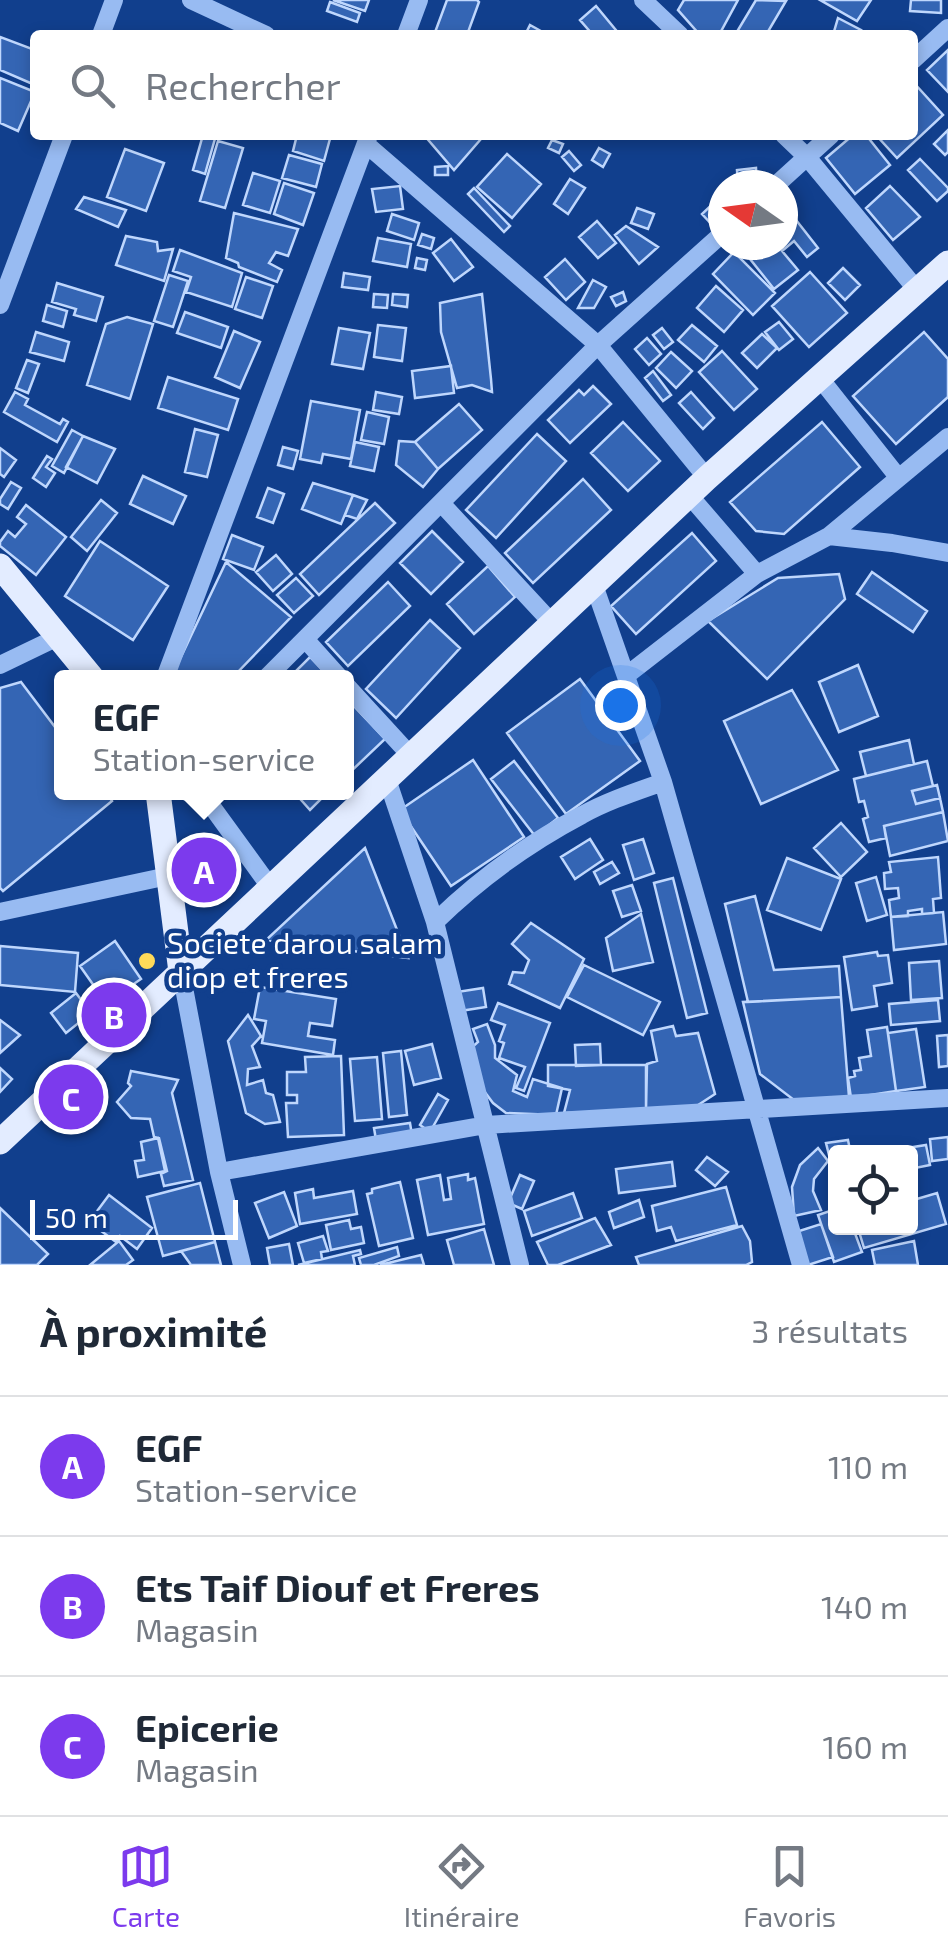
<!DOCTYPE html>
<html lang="fr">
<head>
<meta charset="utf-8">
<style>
  body { margin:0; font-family:"Exo 2",sans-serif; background:#f2f2f3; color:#1f2937 }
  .controls { position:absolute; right:30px; bottom:30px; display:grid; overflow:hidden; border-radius:10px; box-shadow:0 5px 15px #0003 }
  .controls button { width:90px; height:90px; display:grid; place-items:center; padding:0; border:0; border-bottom:2px solid #e0e1e3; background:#fff; color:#1f2937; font:50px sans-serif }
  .compass { position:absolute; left:708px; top:170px; width:90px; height:90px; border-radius:50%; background:#fff; box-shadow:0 5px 15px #0003; rotate:284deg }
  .scale { position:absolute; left:30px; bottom:25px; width:208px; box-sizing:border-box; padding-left:10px; border:5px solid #fff; border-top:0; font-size:28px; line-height:35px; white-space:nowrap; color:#fff; -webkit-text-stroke:8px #113f8d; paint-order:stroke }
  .you { position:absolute; left:620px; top:705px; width:35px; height:35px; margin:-25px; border:8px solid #fff; border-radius:50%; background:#1a73e8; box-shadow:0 0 0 15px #1a73e833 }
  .badge { display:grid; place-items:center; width:65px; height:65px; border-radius:50%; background:#7c3aed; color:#fff; font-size:32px; font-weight:700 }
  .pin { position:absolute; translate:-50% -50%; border:5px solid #fff; box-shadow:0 2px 10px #0006 }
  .popup { position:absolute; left:54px; top:670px; width:300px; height:130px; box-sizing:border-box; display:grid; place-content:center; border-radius:10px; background:#fff; filter:drop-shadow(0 2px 8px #0005); font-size:32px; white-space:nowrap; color:#747a83 }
  .popup b { font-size:38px; color:#1f2937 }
  .popup::after { content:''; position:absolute; left:50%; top:100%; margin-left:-20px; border:20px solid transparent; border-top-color:#fff }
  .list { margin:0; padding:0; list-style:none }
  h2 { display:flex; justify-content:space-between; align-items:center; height:130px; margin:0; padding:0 40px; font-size:42px }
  h2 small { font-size:32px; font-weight:400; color:#747a83 }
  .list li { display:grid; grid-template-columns:65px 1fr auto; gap:30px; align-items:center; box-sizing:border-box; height:140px; padding:0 40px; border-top:2px solid #e0e1e3 }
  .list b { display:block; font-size:38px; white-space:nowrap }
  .list p { margin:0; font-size:32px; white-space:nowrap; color:#747a83 }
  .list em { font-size:32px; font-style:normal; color:#747a83 }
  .icon { flex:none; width:55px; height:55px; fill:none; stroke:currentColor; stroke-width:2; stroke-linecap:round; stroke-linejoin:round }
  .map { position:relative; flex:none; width:948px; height:1265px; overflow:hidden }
  .search { position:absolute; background:#fff; box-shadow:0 5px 15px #0003; left:30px; right:30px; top:30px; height:110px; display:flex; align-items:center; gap:25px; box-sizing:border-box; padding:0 35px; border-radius:10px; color:#747a83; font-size:38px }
  .sheet { height:550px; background:#fff }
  nav { display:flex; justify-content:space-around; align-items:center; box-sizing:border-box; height:140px; border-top:2px solid #e0e1e3; background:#fff; font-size:28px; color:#747a83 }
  nav a { display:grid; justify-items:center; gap:5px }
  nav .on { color:#7c3aed }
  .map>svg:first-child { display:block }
  .building { fill:#3465b4; stroke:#bfd7fd; stroke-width:2.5 }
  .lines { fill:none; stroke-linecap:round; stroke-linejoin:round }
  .minor { stroke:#98bbf2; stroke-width:18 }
  .major { stroke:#e3ecff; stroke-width:25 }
  .poi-dot { fill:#ffda59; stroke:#113f8d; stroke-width:4 }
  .labels { text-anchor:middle; stroke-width:9; stroke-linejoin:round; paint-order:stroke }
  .poi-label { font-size:30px; fill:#fff; stroke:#113f8d; text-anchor:start }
</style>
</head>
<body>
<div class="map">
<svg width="948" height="1265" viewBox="0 0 948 1265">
  <rect width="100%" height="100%" fill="#113f8d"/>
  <path class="building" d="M333,0H369L365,11Z
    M447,0H477L479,2L467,35H434Z
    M684,0H738L719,35H700L678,10Z
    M756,0L786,1L766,35H735Z
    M820,0H871L857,21Z
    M911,0H941V13L910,11Z
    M330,2L360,13L357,22L327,11Z
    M596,6L620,35H593L580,20Z
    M838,18L861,30L858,35H833Z
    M530,25L548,35H525Z
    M0,37L35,50V85L0,70Z
    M948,50V92L927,70Z
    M0,78L35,92L18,131L0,123Z
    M914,83L943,115L897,158L876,135H913Z
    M948,130V152L945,155L934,144Z
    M203,135H216L205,174L193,170Z
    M297,135H331L324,161L293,151Z
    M424,135H476L481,139L454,170Z
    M853,135H866L890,165L855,194L826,158Z
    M552,140L563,144L559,153L548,148Z
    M218,141L243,148L225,208L200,201Z
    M599,148L610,154L603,167L592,160Z
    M125,149L164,163L146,211L107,197Z
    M569,151L581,165L574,171L562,157Z
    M507,154L541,184L512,218L477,187Z
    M289,155L322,164L316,187L282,178Z
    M920,159L948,188V191L937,201L908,170Z
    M448,166V175H435V167Z
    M756,168L757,185H738L737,170Z
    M253,173L280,181L270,213L243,205Z
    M570,179L585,188L568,214L554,204Z
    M284,183L314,193L303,225L274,214Z
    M400,186L403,209L376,212L372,189Z
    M890,186L920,217L893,240L866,208Z
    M474,188L510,226L504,232L468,194Z
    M722,195L723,222L716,229L702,214Z
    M84,197L126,210L118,227L76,209Z
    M637,208L654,214L648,229L631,223Z
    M789,211L818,248L807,257L794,241L782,251L798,270L774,289L742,249L747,245H783V216Z
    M234,213L298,229L288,256L276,252L269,263L282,270L277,282L239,267L238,263L226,258Z
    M392,214L419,223L414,240L387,231Z
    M597,221L616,243L598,258L579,237Z
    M626,226L658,247L639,264L615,235Z
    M422,234L434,238L431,249L418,245Z
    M126,236L157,242L158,251L173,249L164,281L116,265Z
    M378,238L411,244L407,267L373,261Z
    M451,239L473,267L454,281L433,253Z
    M180,250L242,273L232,307L186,292L191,277L173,271Z
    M734,252L775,293L753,315L713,274Z
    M417,258L427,260L425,270L415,268Z
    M565,259L585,282L566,300L545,277Z
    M843,268L860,285L845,300L828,283Z
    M810,272L847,313L809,347L772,306Z
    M344,273L370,277L368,290L342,287Z
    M169,275L188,281L173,327L154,321Z
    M246,277L273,286L262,318L235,309Z
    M593,280L606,287L594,308H578Z
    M57,283L103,297L96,321L74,315L76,309L52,302Z
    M716,286L743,310L724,332L697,308Z
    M623,292L626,301L616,306L611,297Z
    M374,294L388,295L387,308L373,307Z
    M393,294L408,295L407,307L392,305Z
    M482,294L491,379L492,392L472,385L457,388L441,332L440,303Z
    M47,305L67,311L63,327L43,321Z
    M185,312L228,327L221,348L177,333Z
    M127,317L153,324L130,399L87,385L106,324Z
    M779,322L793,339L779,350L765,332Z
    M378,325L406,328L402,361L374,357Z
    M692,325L717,346L704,362L678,340Z
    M339,328L370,333L363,369L332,364Z
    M662,328L673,342L664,349L653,335Z
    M234,331L260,342L240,388L215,377Z
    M36,332L69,342L64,361L30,352Z
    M924,332L948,359V397L896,444L853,396Z
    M762,334L777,348L757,368L742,353Z
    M647,338L661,354L649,365L635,349Z
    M722,351L757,389L734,410L699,372Z
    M671,352L692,371L676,388L656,368Z
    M27,360L39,364L28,393L16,388Z
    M451,366L454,393L415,398L412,371Z
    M653,371L671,395L663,401L645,378Z
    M168,377L238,399L228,430L158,408Z
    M593,386L611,404L570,443L548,420L579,390L584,395Z
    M15,392L28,399L25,405L60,424L63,419L68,422L57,442L4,412Z
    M376,392L402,397L399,414L373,410Z
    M691,392L714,418L703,429L679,403Z
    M311,401L360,410L351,459L323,454L321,463L300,459Z
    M459,404L482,430L438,469L415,442Z
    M367,412L389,417L384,444L361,440Z
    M623,422L660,461L628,491L591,453Z
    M822,422L860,467L784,534L756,531L730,502Z
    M195,429L218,435L207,477L185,472Z
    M72,430L83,436L64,473L52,466Z
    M537,434L566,461L496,538L466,510Z
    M83,436L115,449L97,483L66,467Z
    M399,441L415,442L438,469L423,487L396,465Z
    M355,442L379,447L374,471L350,466Z
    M283,447L298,451L293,469L278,465Z
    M0,448L16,460L4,477L0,474Z
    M47,456L52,459L46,467L55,473L46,487L33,478Z
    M143,476L186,496L173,524L130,504Z
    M583,479L611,510L533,583L505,553Z
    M11,482L21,488L8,509L0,504V499Z
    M313,483L353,495L341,524L302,509Z
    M268,488L284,494L273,523L257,517Z
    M353,495L367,500L357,519L345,515Z
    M101,500L117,513L87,551L71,537Z
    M375,503L395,523L319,595L300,574Z
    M26,505L66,537L36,575L0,546V542L8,531L15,537L26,524L17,517Z
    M432,531L463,562L431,594L400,563Z
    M692,533L716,561L636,634L611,606Z
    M232,535L263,547L254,570L223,559Z
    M100,541L168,586L133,640L65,596Z
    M276,555L292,574L273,591L256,572Z
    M226,562L291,617L232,678H171Z
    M488,566L515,597L474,634L447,604Z
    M872,572L927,611L913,632L857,594Z
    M839,574L845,599L767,679L708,621L778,578Z
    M296,578L313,596L294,613L277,595Z
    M388,582L410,606L348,666L326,642Z
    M430,620L460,648L396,718L366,689Z
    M310,657L330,678H289Z
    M858,665L878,716L839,732L819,682Z
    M580,679L640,761L566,814L507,733Z
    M21,682L61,735V792H106L112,801L3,891L0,888V688Z
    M792,690L838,770L761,804L724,721Z
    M350,702L385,739L346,776V706Z
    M909,740L914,764L866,776L860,752Z
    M473,760L524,837L451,886L400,810Z
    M514,761L558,818L535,836L491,779Z
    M927,761L933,786L912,791L916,804L940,798L943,812L884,826L886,838L869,842L863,819L868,817L864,801L859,802L854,779Z
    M937,785L940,798L916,804L912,791Z
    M294,792H328L310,810Z
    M943,812L948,841L890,856L884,826Z
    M841,823L867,852L841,877L814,848Z
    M590,839L603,860L575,879L561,857Z
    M643,839L654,873L634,880L623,845Z
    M365,848L408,958L266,940Z
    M938,857L941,898L933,899L934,913L922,914V909L908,911V916L891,917L889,900L899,898L898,888L885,889L884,873L891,872L889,862Z
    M787,858L841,879L821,930L767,910Z
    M612,862L619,873L600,884L594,872Z
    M876,877L887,915L867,921L856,883Z
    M673,878L707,1013L687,1018L654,883Z
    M632,885L641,911L622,917L613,891Z
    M755,896L774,970L839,966L841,997L748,1002L725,904Z
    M943,912L946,944L894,950L891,917Z
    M641,914L653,962L613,971L606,938Z
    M531,923L584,959L560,1008L509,984L513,972L524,973L529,960L512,944Z
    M115,941L141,979L106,1003L80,966Z
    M0,946L78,953L75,992L0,985Z
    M877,952L878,956L888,955L892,983L874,986L877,1006L852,1010L844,957Z
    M939,961L942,998L911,1000L909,963Z
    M584,965L660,1002L643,1035L567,997Z
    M260,987L336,999L332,1026L310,1023L308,1036L335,1040L333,1055L262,1043L266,1021L254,1019Z
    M483,988L486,1007L460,1011L457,992Z
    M76,993L91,1013L66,1033L51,1013Z
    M841,997L849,1097L794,1100L760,1074L743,1002Z
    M938,1000L940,1021L891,1025L889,1004Z
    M498,1003L550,1023L524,1091L516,1088L525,1067L499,1058L504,1043L499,1041L505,1025L491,1020Z
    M248,1015L261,1036L252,1046L260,1067L248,1069L247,1085L263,1080L266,1093L273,1095L280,1122L265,1124L246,1113L228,1041Z
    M0,1020L20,1035L0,1053Z
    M487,1024L495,1045V1058L517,1075L513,1091L527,1097L533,1079L562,1088L556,1115L506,1113L493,1103L481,1087L469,1050L478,1042L473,1029Z
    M673,1026L676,1036L698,1033L715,1094L692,1109L646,1110L647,1064L657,1061L651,1031Z
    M887,1027L896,1091L851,1098L848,1078L855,1076L854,1071L861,1070L859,1058L871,1056L867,1030Z
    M916,1029L925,1087L896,1091L888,1033Z
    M948,1035V1066L939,1067L937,1036Z
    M432,1044L441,1078L414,1085L405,1051Z
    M600,1044L601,1065L576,1066L575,1045Z
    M401,1051L407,1115L389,1117L383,1053Z
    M341,1056L344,1135L288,1137L286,1103H297V1095H287V1072H306L305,1057Z
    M377,1057L382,1119L355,1121L350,1059Z
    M548,1065H646V1111L564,1113L570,1090L548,1086Z
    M0,1068L12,1079L0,1092Z
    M131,1071L178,1080L172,1093L193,1180L164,1186L161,1174L167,1171L159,1138L154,1137L150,1119L131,1118L117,1102L131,1086L128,1083Z
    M438,1094L448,1100L430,1132L420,1125Z
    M410,1123L412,1135L376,1140L374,1128Z
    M948,1137V1159L932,1161L930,1139Z
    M158,1138L165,1171L138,1177L135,1161L144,1160L141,1142Z
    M848,1140L850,1150L829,1155L826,1143Z
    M926,1145L930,1165L910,1169V1152H882Z
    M818,1148L828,1161L814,1179L813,1191L821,1210L794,1216L792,1187L800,1165Z
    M707,1157L728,1172L715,1186L696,1170Z
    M672,1162L675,1186L619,1193L616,1169Z
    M468,1174V1180L475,1178L484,1224L428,1235L417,1180L440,1175L444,1200L451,1199L448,1178Z
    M520,1175L534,1181L522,1209L508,1203Z
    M400,1182L413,1238L379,1246L367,1194L372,1193V1189Z
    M200,1183L215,1242L163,1256L147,1197Z
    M726,1187L737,1225L676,1241L671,1227L657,1231L652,1206Z
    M313,1189L314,1198L353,1191L357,1214L300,1224L295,1193Z
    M284,1192L297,1226L269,1238L255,1203Z
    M573,1193L582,1218L532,1236L524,1211Z
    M937,1193L946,1224L864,1248L858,1228H910V1201Z
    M109,1195L152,1228L137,1249L120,1236L116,1242L89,1222Z
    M639,1200L644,1217L614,1228L609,1212Z
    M0,1208L48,1254L37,1265H0Z
    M836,1209V1228H853L862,1252L834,1262L818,1215Z
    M595,1218L611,1245L558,1265H548L537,1242Z
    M349,1220L351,1229L361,1227L364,1243L331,1250L326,1225Z
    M821,1224L833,1257L808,1265L796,1232Z
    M742,1226L750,1241L752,1262L746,1265H639L636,1257Z
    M484,1229L494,1265H454L447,1240Z
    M323,1236L328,1251L321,1252L322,1259L304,1263L298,1243Z
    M119,1241L133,1260L126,1265H90Z
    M914,1241L918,1265H875L872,1250Z
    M215,1242L221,1265H191L181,1251Z
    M289,1244L293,1265H270L267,1248Z
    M397,1247L399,1256L374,1265H361L359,1258Z
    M360,1250L361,1254L353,1256L355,1265H298Z
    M421,1255L424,1265H380Z"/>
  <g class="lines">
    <path class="minor" d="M191,0L266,35
      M643,0L680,35
      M101,35L114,0
      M406,35L419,0
      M913,60L948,28
      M784,135L807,157L917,290
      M366,144L598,345L707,478
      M776,185L831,135
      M0,305L64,135
      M819,377L898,477
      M689,495L757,574L829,536L892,543L948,553
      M441,503L553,624
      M829,536L948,437
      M594,585L663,782L801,1265
      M305,639L340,678
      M0,665L58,637
      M627,675L757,574
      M165,678L369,135
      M266,678L598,345L723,233
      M346,685L411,756
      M387,779L435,922L520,1265
      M187,792L195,795L210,804L271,888
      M0,912L168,876
      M435,922C478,880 529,843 582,815C607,801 635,792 663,782
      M181,972L219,1172L242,1265
      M219,1172L486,1125L948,1098"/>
    <path class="major" d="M0,566L92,678
      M158,792L181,972
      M0,1142L707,478L948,263"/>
  </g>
  <circle class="poi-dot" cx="147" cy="961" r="10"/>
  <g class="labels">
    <g class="poi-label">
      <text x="167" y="954">Societe darou salam<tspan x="167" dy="34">diop et freres</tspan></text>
    </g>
  </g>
</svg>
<div class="controls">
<button><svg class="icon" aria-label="locate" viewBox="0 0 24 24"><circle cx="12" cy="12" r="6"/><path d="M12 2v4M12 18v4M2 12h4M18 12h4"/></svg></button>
</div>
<svg class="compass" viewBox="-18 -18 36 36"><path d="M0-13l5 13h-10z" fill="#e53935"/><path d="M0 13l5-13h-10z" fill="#747a83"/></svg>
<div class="scale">50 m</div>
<div class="you"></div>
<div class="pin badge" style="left:204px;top:870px">A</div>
<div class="popup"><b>EGF</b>Station-service</div>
<div class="pin badge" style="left:114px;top:1015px">B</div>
<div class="pin badge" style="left:71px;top:1097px">C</div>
<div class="search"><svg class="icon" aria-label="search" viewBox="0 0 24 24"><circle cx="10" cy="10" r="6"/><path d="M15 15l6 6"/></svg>Rechercher</div>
</div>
<section class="sheet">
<h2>À proximité<small>3 résultats</small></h2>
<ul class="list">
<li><span class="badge">A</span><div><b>EGF</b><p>Station-service</p></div><em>110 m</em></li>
<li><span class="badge">B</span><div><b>Ets Taif Diouf et Freres</b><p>Magasin</p></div><em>140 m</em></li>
<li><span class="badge">C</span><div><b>Epicerie</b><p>Magasin</p></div><em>160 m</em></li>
</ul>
</section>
<nav>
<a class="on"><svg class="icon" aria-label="map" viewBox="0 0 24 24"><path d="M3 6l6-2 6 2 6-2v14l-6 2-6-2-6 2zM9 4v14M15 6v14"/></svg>Carte</a>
<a><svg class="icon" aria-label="directions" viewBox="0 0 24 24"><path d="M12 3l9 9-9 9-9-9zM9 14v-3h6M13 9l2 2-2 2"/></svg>Itinéraire</a>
<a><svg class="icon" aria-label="saved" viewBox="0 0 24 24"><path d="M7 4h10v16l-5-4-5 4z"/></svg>Favoris</a>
</nav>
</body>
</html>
